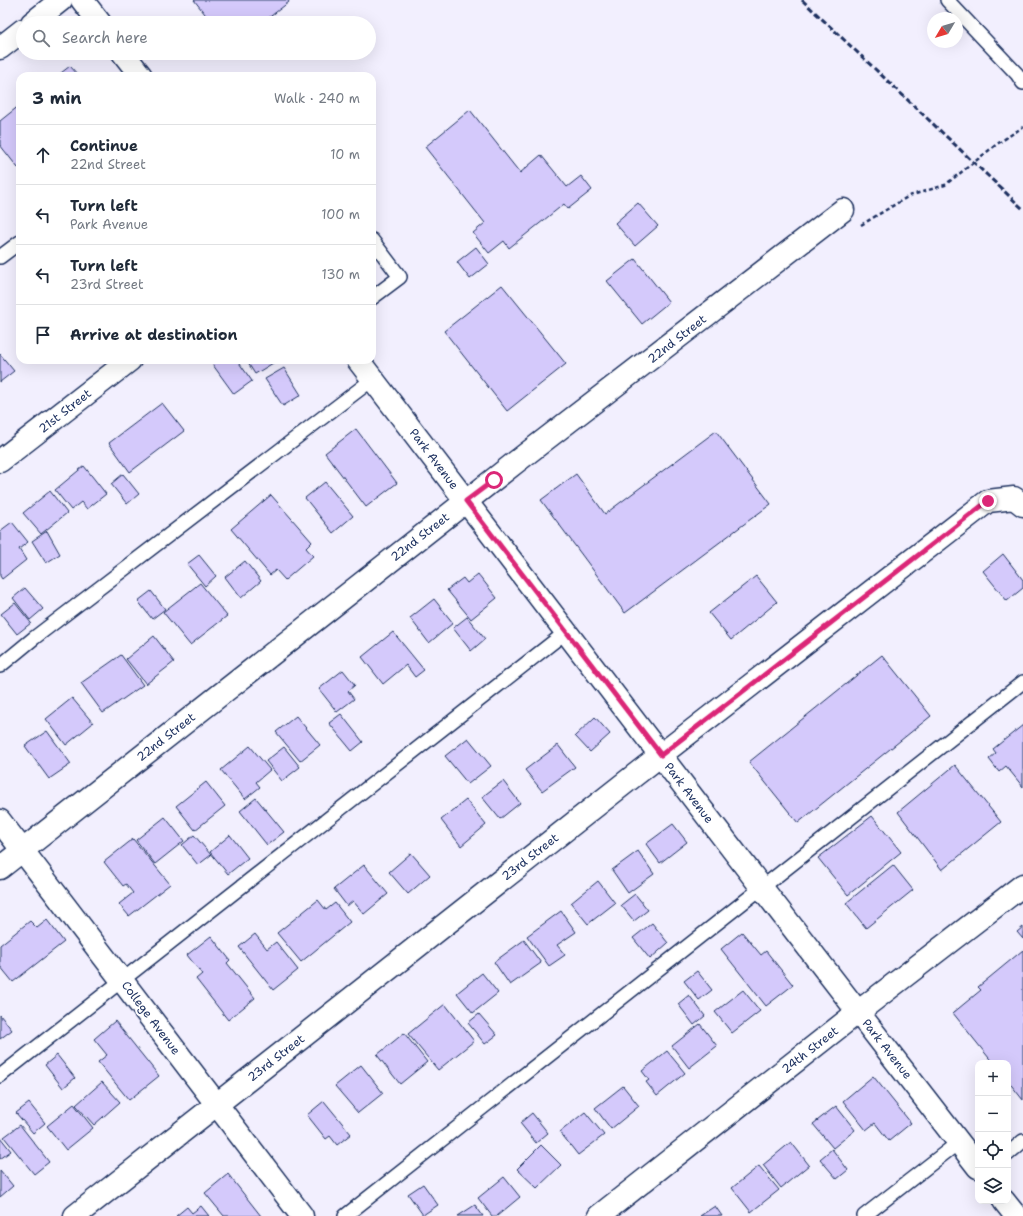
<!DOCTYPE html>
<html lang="en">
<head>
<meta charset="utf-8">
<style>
  body { margin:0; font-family:"Shantell Sans",sans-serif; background:#f6f6f7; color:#1f2937 }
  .controls { position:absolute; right:12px; bottom:12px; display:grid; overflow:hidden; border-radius:8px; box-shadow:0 4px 16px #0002 }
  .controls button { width:36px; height:36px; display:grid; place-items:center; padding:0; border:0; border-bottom:1px solid #e0e1e3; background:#fff; color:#1f2937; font:20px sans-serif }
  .compass { position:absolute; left:927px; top:12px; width:36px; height:36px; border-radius:50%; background:#fff; box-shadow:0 4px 16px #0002; rotate:232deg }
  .stop { position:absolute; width:12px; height:12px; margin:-9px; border:3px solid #db2777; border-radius:50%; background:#fff }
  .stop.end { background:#db2777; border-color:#fff; box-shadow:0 1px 4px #0008 }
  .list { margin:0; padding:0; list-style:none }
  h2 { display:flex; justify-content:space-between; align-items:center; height:52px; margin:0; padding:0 16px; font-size:17px }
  h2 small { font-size:13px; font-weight:400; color:#747a83 }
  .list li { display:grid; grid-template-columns:26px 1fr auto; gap:12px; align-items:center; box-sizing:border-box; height:60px; padding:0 16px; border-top:1px solid #e0e1e3 }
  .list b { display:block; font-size:15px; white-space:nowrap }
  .list p { margin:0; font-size:13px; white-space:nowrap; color:#747a83 }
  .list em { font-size:13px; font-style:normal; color:#747a83 }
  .icon { flex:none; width:22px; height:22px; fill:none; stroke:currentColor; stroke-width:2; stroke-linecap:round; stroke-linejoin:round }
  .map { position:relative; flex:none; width:1023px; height:1216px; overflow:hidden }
  .search { position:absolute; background:#fff; box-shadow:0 4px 16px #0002; left:16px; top:16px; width:360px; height:44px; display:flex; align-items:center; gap:10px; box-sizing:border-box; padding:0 14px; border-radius:22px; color:#747a83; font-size:15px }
  .panel { position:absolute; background:#fff; box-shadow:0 4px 16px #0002; left:16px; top:72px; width:360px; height:292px; border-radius:12px }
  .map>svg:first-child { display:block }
  .building { fill:#d4c9fb; stroke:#1b2f5e }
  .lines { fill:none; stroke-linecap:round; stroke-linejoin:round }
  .service-casing { stroke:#1b2f5e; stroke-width:16 }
  .minor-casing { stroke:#1b2f5e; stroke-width:25 }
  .tertiary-casing { stroke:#1b2f5e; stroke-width:25 }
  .path { stroke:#1b2f5e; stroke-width:2.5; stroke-dasharray:4 3; stroke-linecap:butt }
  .service { stroke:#fff; stroke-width:13 }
  .minor { stroke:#fff; stroke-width:22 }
  .tertiary { stroke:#fff; stroke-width:22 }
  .rail { stroke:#1b2f5e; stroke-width:3; stroke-dasharray:6 3; stroke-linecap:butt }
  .route { stroke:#db2777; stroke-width:5 }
  .labels { text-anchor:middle; stroke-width:4; stroke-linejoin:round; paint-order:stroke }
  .street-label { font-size:12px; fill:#1b2f5e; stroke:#fff }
</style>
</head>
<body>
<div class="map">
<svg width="1023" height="1216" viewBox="0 0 1023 1216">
  <rect width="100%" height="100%" fill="#f2effe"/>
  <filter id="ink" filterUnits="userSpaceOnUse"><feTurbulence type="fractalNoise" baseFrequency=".025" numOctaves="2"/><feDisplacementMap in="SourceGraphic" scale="8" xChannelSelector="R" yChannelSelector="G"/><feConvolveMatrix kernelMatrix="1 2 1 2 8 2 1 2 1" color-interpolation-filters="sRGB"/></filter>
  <g filter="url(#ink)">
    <path class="building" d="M194,0H288L289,2L262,23H212Z
      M70,66L79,76H57Z
      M20,105V166L18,168L0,145V121Z
      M470,110L520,173L541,155L567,187L581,176L592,190L568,209L564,204L509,248L504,241L489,253L473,233L485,223L425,147Z
      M638,203L658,226L635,246L615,223Z
      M476,247L489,264L470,279L457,262Z
      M635,259L669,302L642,324L607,281Z
      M502,285L566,364L507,411L444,331Z
      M0,354L14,371L0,382Z
      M211,360H237L252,381L234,394L210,361Z
      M246,360H278L255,374Z
      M284,368L301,395L283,406L265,379Z
      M162,403L184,431L130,472L109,443Z
      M356,429L397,483L366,507L325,453Z
      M716,431L771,504L625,613L541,500L576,474L605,514Z
      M84,466L106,494L87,509L81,502L71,510L55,490Z
      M123,474L139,494L127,504L111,484Z
      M325,482L353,516L333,533L305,498Z
      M50,491L67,513L41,534L23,513Z
      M271,495L312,542L306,548L313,556L285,580L276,570L270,575L231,529Z
      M12,522L28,542L19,549L26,560L2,579L0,576V531Z
      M47,531L60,554L46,563L32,541Z
      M1003,554L1023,580V588L1007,601L983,571Z
      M199,555L216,576L205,586L187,564Z
      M245,561L261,581L241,598L225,577Z
      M478,574L497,598L471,619L447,590L463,578L467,583Z
      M756,576L777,602L731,640L709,613Z
      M200,583L227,616L190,645L163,612Z
      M25,588L43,609L30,620L13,598Z
      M151,591L165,609L152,619L138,601Z
      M434,599L453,623L429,643L410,618Z
      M15,603L31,623L17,634L1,614Z
      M467,617L485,639L471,651L453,628Z
      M393,632L424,670L415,677L406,665L383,684L362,657Z
      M154,636L174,662L146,684L126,659Z
      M121,655L143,685L103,713L81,683Z
      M882,655L931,716L798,823L749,762Z
      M343,670L355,685L348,691L354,699L337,712L319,689Z
      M72,698L93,723L66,745L46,719Z
      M341,714L363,742L352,751L329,723Z
      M296,716L320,745L300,761L276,732Z
      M595,717L610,734L590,752L575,736Z
      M1023,725V787L1006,766L999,772L989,759L996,753L993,749Z
      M47,731L71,764L49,779L25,746Z
      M468,738L491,766L468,784L445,756Z
      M558,745L575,767L542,791L525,770Z
      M250,746L270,770L256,782L260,787L245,799L221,770Z
      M284,747L300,767L282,781L266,761Z
      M955,765L1001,822L942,870L898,812Z
      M503,781L520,803L500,819L482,797Z
      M206,782L225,806L195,830L176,806Z
      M256,798L284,832L267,845L240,811Z
      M466,800L486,825L461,846L441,820Z
      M872,816L901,852L848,895L818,858Z
      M165,817L184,841L155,864L136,840Z
      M673,824L687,842L660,863L646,844Z
      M194,835L211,855L198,865L182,845Z
      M230,835L248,858L228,874L210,852Z
      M133,839L170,884L129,916L119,904L133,893L126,884L123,886L104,862Z
      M638,851L654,874L628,893L612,870Z
      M411,853L430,875L408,894L389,872Z
      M364,865L388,894L364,914L353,901L347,906L334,889Z
      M893,865L913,890L866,928L846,903Z
      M598,881L615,903L588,924L571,903Z
      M635,894L648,910L634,921L621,905Z
      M318,900L326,910L335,903L350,922L301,962L277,933Z
      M561,911L576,932L557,945L565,955L549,966L527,936Z
      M47,920L64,942L13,982L0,966V945L30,921L37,928Z
      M652,923L668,943L650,959L633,938Z
      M1023,927V939L1017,932Z
      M742,932L761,955L766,951L793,985L766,1006L721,949Z
      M255,934L267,949L276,942L298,970L273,990L239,947Z
      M211,936L230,960L227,963L255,998L228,1020L196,979L202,974L187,955Z
      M524,940L541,963L510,985L494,962Z
      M1023,950V1100L1008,1081V1063H993L953,1013L981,990L978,987Z
      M697,971L712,990L699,1000L684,981Z
      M482,973L498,993L473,1013L457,993Z
      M743,990L760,1011L732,1033L715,1012Z
      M689,995L705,1016L694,1025L678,1004Z
      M445,1004L474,1041L438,1070L408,1034Z
      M479,1014L497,1035L485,1044L468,1023Z
      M0,1015L12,1030L0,1039Z
      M115,1021L159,1076L129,1100L98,1062L107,1055L94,1039Z
      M700,1024L717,1046L689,1068L672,1046Z
      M404,1033L427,1062L400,1084L377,1055Z
      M667,1051L685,1073L657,1096L646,1082L649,1080L642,1071Z
      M57,1055L75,1078L63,1088L45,1065Z
      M361,1065L383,1093L358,1113L335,1086Z
      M873,1076L911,1123L889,1141L875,1123L866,1130L843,1101Z
      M102,1082L120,1102L94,1125L76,1105Z
      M623,1086L639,1106L611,1129L595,1108Z
      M324,1101L351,1134L337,1145L330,1136L326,1139L307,1115Z
      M29,1103L45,1123L33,1133L16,1113Z
      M74,1104L93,1128L66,1150L47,1126Z
      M836,1106L855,1130L833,1148L813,1124Z
      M585,1112L604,1135L578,1155L560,1132Z
      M532,1113L548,1133L536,1143L520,1123Z
      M20,1125L49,1162L34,1174L4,1137Z
      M0,1137L11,1151L0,1159Z
      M791,1142L809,1165L781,1188L763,1165Z
      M541,1145L561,1165L537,1188L517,1169Z
      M832,1149L848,1170L837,1179L820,1159Z
      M759,1166L779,1190L751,1212L732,1188Z
      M0,1170L13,1186L0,1197Z
      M228,1174L261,1216H224L205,1193Z
      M504,1177L520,1197L497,1216H492L478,1198Z
      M423,1184L438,1205L423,1215L408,1194Z
      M475,1205L483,1216H458Z
      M201,1206L209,1216H176L187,1207L192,1213Z
      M715,1206L722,1216H700Z"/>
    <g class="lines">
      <defs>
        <path id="service" d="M947,0L1017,74L1023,83
          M372,240L400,277L372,298
          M0,257L20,242
          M0,666L34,638L373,379
          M0,1076L566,632
          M1008,1154L1023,1141
          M345,1216L1023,682
          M864,1216L959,1142"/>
        <path id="minor" d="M32,23L61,0
          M0,48L23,30
          M0,461L130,360
          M0,821L302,1216
          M0,868L516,462L843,210
          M75,1216L635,775L988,501L1014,498L1023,505
          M599,1216L858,1012L1023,885"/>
        <path id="tertiary" d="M82,0L100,23
          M123,53L141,76
          M358,360L762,888L978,1167
          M1004,1201L1016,1216"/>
      </defs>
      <use href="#service" class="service-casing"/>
      <use href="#minor" class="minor-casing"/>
      <use href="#tertiary" class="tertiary-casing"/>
      <path class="path" d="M861,225L909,196L945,185L997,144L1023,127"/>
      <use href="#service" class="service"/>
      <use href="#minor" class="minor"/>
      <use href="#tertiary" class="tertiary"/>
      <path class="rail" d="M802,0L1023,209"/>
    </g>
  </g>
  <g class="lines" filter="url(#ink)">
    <path class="route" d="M494,480L466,501L661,755L988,501"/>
  </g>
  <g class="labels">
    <g class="street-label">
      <text transform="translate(677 339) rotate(-38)" y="4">22nd Street</text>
      <text transform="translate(65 411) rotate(-38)" y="4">21st Street</text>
      <text transform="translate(434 459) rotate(53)" y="4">Park Avenue</text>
      <text transform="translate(420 537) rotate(-38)" y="4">22nd Street</text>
      <text transform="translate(166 737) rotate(-38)" y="4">22nd Street</text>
      <text transform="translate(689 793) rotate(53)" y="4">Park Avenue</text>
      <text transform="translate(530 857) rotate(-38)" y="4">23rd Street</text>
      <text transform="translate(151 1018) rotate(53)" y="4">College Avenue</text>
      <text transform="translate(887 1049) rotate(52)" y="4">Park Avenue</text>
      <text transform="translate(810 1050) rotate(-38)" y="4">24th Street</text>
      <text transform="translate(276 1058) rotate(-38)" y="4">23rd Street</text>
    </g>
  </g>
</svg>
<div class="controls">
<button>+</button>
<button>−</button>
<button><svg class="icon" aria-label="locate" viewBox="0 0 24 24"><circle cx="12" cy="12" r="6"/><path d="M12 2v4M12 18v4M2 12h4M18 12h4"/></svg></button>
<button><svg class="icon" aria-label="layers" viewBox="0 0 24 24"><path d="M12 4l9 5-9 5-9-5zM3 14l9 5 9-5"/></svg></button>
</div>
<svg class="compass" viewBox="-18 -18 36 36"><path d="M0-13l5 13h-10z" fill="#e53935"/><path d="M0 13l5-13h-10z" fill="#747a83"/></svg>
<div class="stop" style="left:494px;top:480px"></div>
<div class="stop end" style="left:988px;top:501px"></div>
<div class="search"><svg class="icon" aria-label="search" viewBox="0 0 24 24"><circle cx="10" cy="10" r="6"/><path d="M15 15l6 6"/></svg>Search here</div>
<section class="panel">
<h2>3 min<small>Walk · 240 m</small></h2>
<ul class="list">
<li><svg class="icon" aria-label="ahead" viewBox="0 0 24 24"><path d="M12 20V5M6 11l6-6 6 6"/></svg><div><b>Continue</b><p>22nd Street</p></div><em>10 m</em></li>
<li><svg class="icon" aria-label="left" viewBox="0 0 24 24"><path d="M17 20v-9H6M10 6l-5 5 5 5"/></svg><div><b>Turn left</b><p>Park Avenue</p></div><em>100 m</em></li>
<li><svg class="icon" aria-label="left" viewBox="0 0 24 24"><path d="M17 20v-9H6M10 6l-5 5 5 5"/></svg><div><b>Turn left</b><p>23rd Street</p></div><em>130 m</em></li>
<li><svg class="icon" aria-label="arrive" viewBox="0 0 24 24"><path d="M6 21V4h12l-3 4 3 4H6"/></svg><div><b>Arrive at destination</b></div></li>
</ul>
</section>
</div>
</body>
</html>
